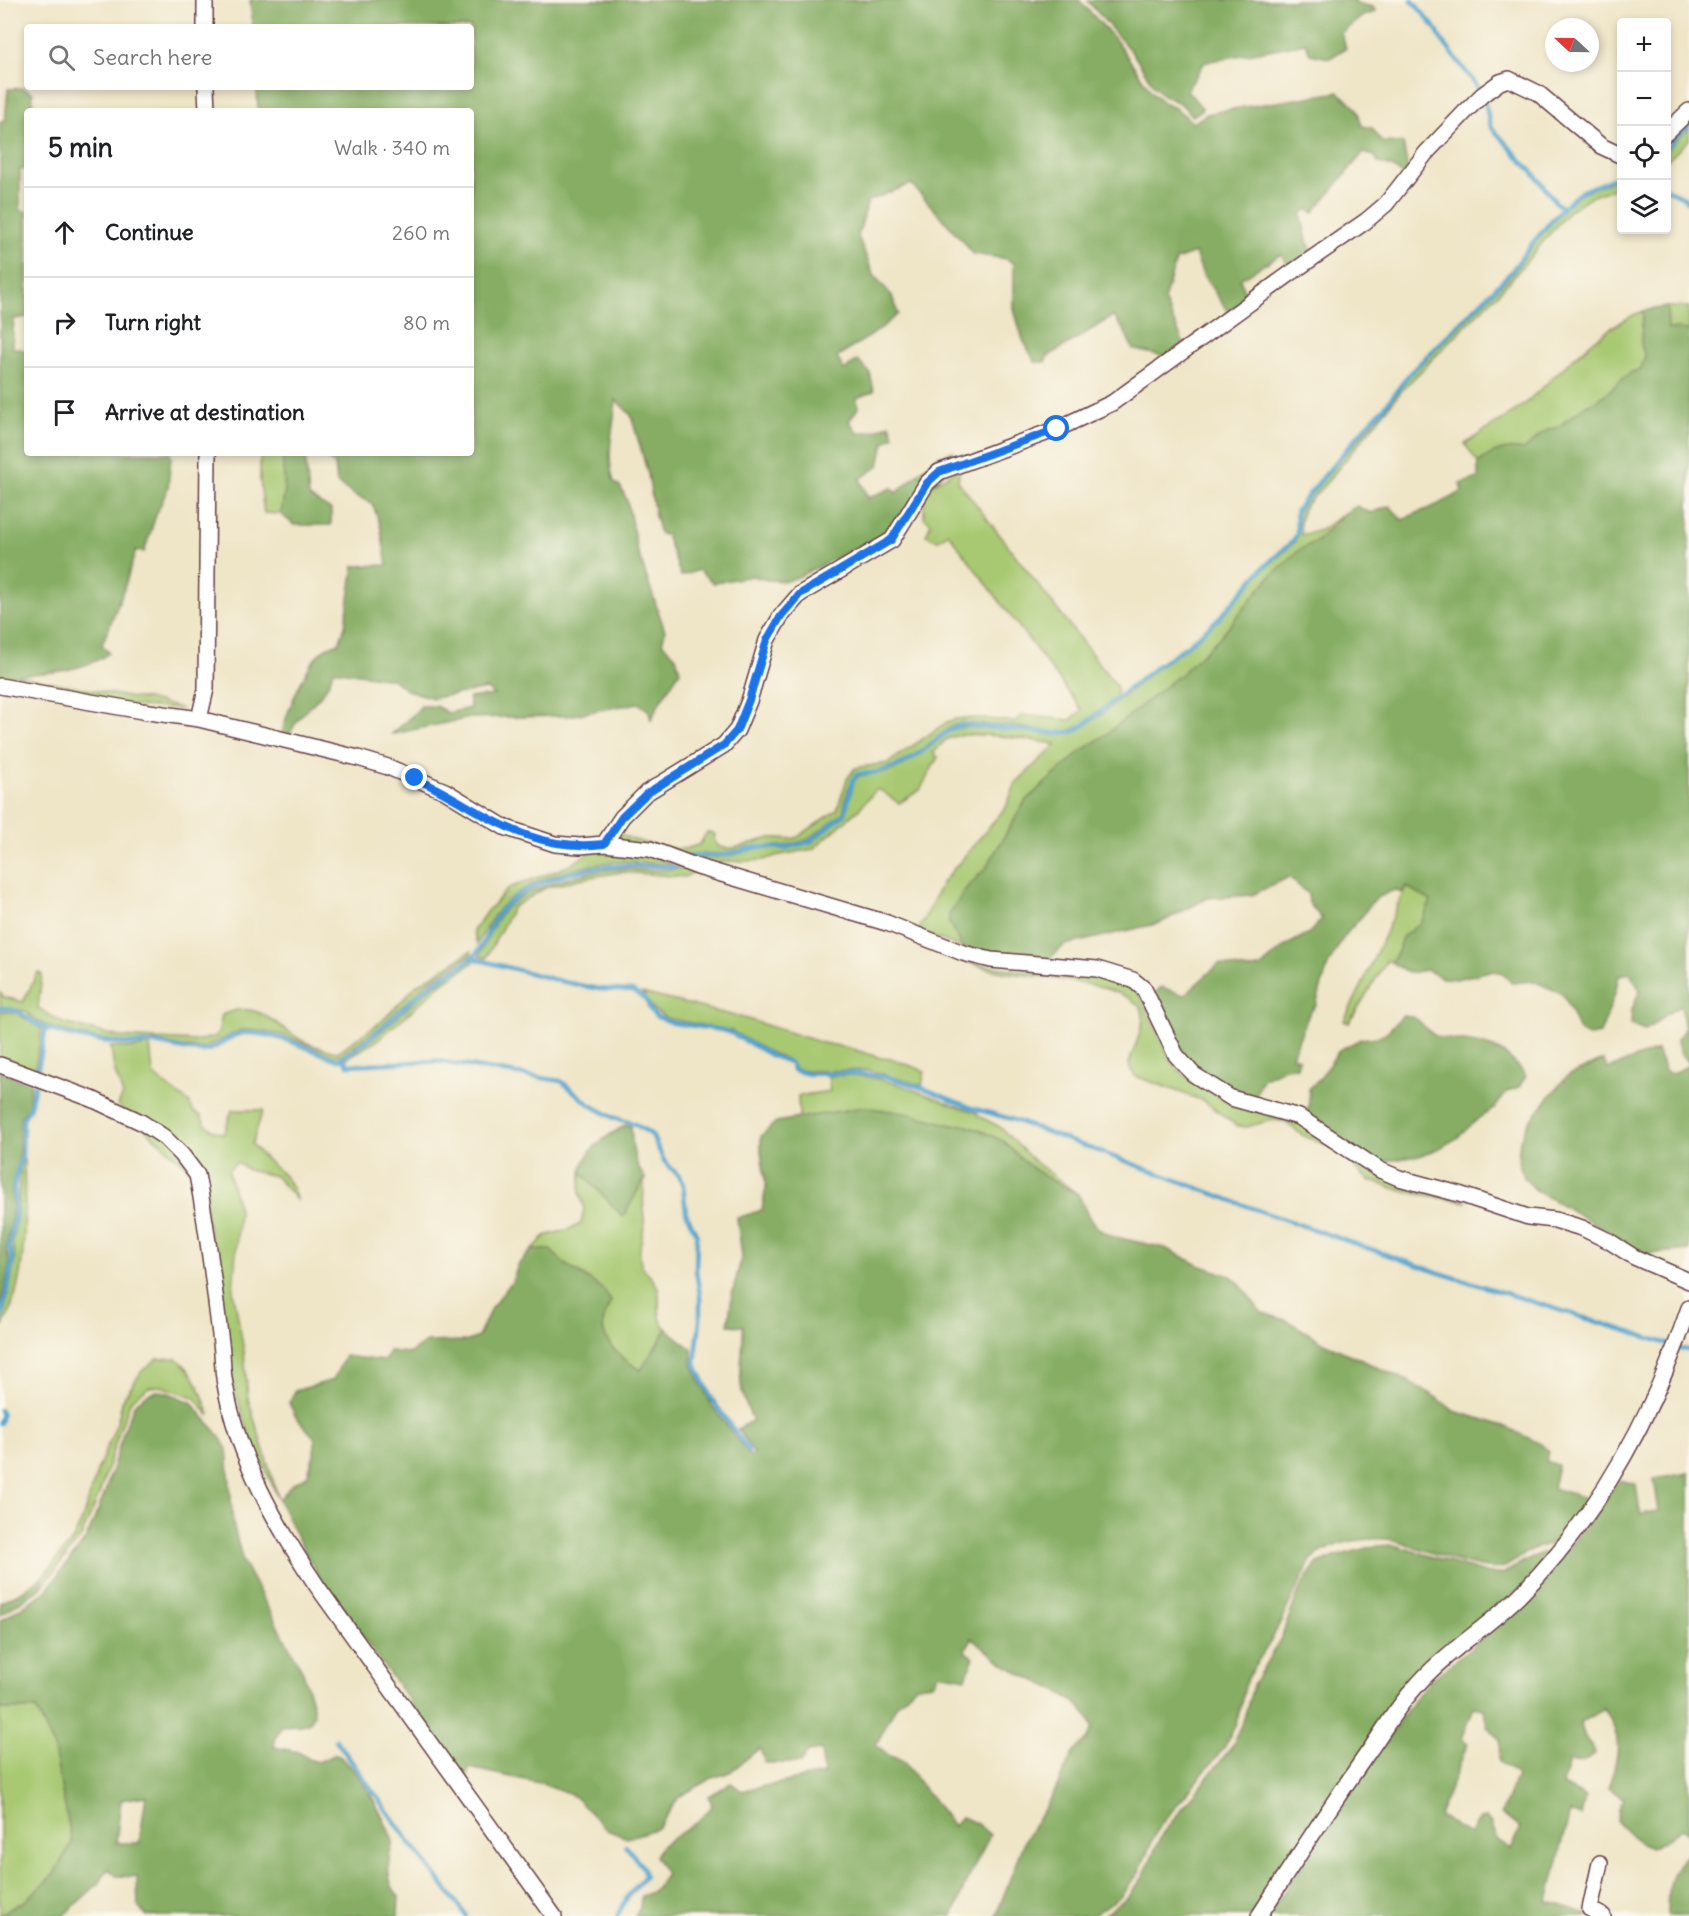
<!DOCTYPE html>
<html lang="en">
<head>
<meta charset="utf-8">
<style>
  body { margin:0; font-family:Delius,sans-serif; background:#f2f2f2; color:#202124 }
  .controls { position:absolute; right:18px; top:18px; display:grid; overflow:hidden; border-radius:6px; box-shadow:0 3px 9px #0003 }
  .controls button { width:54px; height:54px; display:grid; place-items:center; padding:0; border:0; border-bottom:2px solid #e0e0e0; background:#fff; color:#202124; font:30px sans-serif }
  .compass { position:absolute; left:1545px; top:18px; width:54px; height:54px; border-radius:50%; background:#fff; box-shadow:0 3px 9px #0003; rotate:292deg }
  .stop { position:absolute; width:18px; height:18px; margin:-14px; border:4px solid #1a73e8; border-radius:50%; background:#fff }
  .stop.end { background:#1a73e8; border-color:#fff; box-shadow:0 2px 6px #0008 }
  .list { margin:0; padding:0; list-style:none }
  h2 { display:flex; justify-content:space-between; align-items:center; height:78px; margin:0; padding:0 24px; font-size:26px }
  h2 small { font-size:20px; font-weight:400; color:#757577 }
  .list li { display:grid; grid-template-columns:39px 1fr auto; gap:18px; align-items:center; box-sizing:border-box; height:90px; padding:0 24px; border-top:2px solid #e0e0e0 }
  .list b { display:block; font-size:22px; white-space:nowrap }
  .list em { font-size:20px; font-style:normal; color:#757577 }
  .icon { flex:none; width:33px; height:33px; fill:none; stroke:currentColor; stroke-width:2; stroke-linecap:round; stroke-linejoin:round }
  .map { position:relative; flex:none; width:1689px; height:1916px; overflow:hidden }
  .search { position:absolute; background:#fff; box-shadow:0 3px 9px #0003; left:24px; top:24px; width:450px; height:66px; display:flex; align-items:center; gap:15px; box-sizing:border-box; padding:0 21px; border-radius:6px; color:#757577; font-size:22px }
  .panel { position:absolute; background:#fff; box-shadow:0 3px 9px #0003; left:24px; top:108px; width:450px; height:348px; border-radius:6px }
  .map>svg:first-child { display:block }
  .green { fill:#a8c972; stroke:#79744e; stroke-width:1.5 }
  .forest { fill:#86ad64; stroke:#686648; stroke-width:1.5; fill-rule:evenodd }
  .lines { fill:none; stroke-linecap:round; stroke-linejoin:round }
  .stream { stroke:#52a3cc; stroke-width:4.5 }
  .minor-casing { stroke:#633d42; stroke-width:18 }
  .minor { stroke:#fff; stroke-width:15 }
  .route { stroke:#1a73e8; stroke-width:8 }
</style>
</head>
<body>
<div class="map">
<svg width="1689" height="1916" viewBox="0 0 1689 1916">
  <rect width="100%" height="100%" fill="#fbf7ec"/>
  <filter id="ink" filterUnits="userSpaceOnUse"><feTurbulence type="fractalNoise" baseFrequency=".0167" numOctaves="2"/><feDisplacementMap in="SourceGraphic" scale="12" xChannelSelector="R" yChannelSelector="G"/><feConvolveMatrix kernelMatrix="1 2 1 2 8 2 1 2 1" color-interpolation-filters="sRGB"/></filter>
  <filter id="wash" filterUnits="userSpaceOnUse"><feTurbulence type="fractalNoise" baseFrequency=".008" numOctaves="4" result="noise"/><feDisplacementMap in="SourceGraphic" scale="24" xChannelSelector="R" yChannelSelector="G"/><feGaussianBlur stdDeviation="1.35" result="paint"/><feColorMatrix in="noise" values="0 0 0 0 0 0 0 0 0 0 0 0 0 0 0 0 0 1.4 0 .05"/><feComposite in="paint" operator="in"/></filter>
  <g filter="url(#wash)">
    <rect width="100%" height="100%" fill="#efe5c7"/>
    <path class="green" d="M1689,128V140L1667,161V149Z
      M1621,178V186L1590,197L1569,211L1510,281L1404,388L1328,481L1303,508L1300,522L1301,535L1321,530L1343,514L1317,541L1299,550L1268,579L1219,638L1183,673L1104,736L1084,749L1026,800L986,868L964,891L949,923L963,948L918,931L942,883L1006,807L1016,783L1056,744C1035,741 964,728 947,739C942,742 938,749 933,753L938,757L920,790L899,803L880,790H876L858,810L813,849L775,856L764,860L720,862L718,865L720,870L690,860L726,857L760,848L785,849L801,844H810L846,814L854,781L859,776L888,772L902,766L921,754L950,730L964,727L1012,730L1055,735L1076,732L1103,713L1158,667L1189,646L1219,619L1263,570L1295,542L1298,533L1297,514L1301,505L1386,407L1410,375L1513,273L1532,246L1565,207L1583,192Z
      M1667,307H1689V330L1668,329Z
      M1643,311L1641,345L1645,356L1641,369L1630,373L1597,401L1586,405L1557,428L1549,429L1524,451C1507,446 1491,452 1478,463L1465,444C1484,431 1505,419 1523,405C1562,372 1595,330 1643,311Z
      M260,453H282L285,490L281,514L264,513L260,481Z
      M960,468L958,481L1117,687L1116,697L1083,724L1071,730L1055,732L1011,726L962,723L952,726L914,755L898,764L872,772L858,773L854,776L847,792L843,813L807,840L784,846H757L724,853L685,855L612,840L618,831C623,840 665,847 677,849C685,850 693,847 700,844L707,832L715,834L714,840L719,847C737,852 754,840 772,838C780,837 787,840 796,838L837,810L847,779L855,768L888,763L947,722L955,719L977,718L1015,722L1022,715L1070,720L1082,710L948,533C937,543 939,541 926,535L931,523L924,517V499L928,487Z
      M14,675L133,698L147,699L183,709L135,706L0,684V676Z
      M609,849L645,853L674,865C656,864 636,861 618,862C583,864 532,878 506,902C493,913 486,930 477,944L473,931L487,911L509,888L571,865L588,853Z
      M683,867L694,872L685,877L621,872L579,879L545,888L513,907L486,958L479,956C487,940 494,920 506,908C527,887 589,870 618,869C641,868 661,874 683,867Z
      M1406,886L1432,901L1421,923L1402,937L1398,952L1391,962L1387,960L1349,1023L1344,1021L1362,985Z
      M471,951V955L428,982L380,1027L340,1055L334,1056L283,1035L253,1030H241L204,1048L181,1047L156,1041L131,1043L104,1040L75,1034L45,1025L37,1021L25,1011L0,1006V992L4,997L23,1002L38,972L42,975L38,1008L63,1023L120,1037L195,1041L215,1037L219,1030L222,1015C256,998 273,1023 301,1040C312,1046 325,1049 337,1052L382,1021L417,985Z
      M472,960L474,962L442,984L377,1041L347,1058L346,1056L373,1039L429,989Z
      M967,962C989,966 1010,969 1031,972C1068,975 1107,969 1138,992L1171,1061L1181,1072L1195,1083L1299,1121L1337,1145L1467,1202L1406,1192L1368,1180L1342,1154L1327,1145L1304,1136L1283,1121L1272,1120L1246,1127L1237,1126L1204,1101L1135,1076L1130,1069L1129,1063C1133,1051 1145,1025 1143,1014C1137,982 1026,977 998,971C988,969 978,965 967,962Z
      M642,993L747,1019L823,1043L849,1048L881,1058L892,1059L925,1071L922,1085L868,1070L808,1071L795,1069L790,1061L765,1050L732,1031L666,1018L654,1010Z
      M0,1011L16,1013L42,1029L34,1072L0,1059Z
      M150,1045L153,1074L167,1087L189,1102L193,1111L201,1116L205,1124L213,1130L224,1134L232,1110H263L252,1144C266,1164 291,1173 296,1199L275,1176L248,1170L237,1162L228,1170L239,1211L233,1290L244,1351L248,1399L279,1500L247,1428L232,1381L201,1179L118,1105L123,1095L114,1069L111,1047L135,1048Z
      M853,1075C899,1079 933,1100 976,1112L979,1116L1000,1127L1034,1161L1078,1194L1049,1179L1027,1164L1003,1141L964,1125H952L910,1114L864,1107L799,1118L798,1096L830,1091L828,1076Z
      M24,1159C25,1213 29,1282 1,1329L15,1259L12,1244L17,1213L20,1167Z
      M581,1172L623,1216L645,1178C642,1195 644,1208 644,1225C643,1239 636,1252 642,1266C646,1274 657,1281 658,1289C661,1303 655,1319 667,1329L641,1370C626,1363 601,1343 603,1324C604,1315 608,1308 611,1301L585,1276L566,1265L550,1250H532L545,1236L567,1230L581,1224L584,1209L580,1193Z
      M176,1358C196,1372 202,1394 210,1416L194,1397L161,1386L149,1387L131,1400L119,1432L99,1495L81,1537L41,1588L42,1577L72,1541L82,1520L98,1469L117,1423L123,1399L142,1371L157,1359Z
      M0,1709H36L53,1744L72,1842L54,1874L25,1901L0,1914Z"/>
    <path class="forest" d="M250,0H1079L1115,39L1151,91L1164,103L1177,109L1193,123L1207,114L1226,110L1339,92L1357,109L1362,126L1372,128L1382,142L1403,143L1408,169L1403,175L1392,167L1378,163L1375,156L1363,153L1313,213L1308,209L1301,214L1307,241L1313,252L1291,269L1281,254L1240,279L1247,298L1228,312L1203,275L1195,253L1176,260L1164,300L1184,344L1165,357L1133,349L1124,330L1113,316L1047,357L1045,362H1035L1023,340L1014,310V264L1007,259L973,254L963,241L911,184L868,201L858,236L873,274L892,296L898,314L875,333L837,357L844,370L858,360L870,373L874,391L857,398L858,408L849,421L858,433L874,431L890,424L894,436L884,443L879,466L860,479L868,498L892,488L896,493L937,457L953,451L956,459L900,521L881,535L798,577L787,581L767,580L752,576L713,583L699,570L681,576L666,535L660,534L655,516L648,474L631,415L616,400C614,428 605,454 614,482L620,486L627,500L637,549L665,631L662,643L676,657L680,671L661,700L651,720L649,711L638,703L568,716L470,718L392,734C402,723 413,717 421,706H436L448,713L470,708L469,698L494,695L487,689L433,698L407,690L392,679L333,670C326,703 300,705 289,737L282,735C285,715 307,660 326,648C330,646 335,645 339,643L345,626L354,566L387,565L380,524L372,503L356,496L337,483L335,465L322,453H471V111H258L257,87H471V27H253Z
      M1087,0H1354L1355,3L1373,7L1376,12L1363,16L1341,33L1346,48L1330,58L1310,54L1306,43L1205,62L1187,90L1203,109L1193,116L1180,103L1164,96L1154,86L1134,55Z
      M22,88L33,93L32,111H27V170L20,169V210L27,212V317L14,319L12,347L27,351V453H170L171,457L168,488L156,515L144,552L136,550L124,589L102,645L109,653C82,674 33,674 0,676V122L5,121L8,89Z
      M1667,307L1668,329L1689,330V1064C1682,1056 1677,1050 1677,1039L1685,1030L1681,1006C1667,1011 1658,1023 1645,1030L1631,1025L1632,1009L1640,990L1630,973L1619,975L1615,994L1600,1034L1589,1036L1579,1031L1565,997L1559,992L1533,981L1512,983L1501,972L1490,971L1456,979L1442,978L1427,970L1408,973L1391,962L1398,952L1402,937L1421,923L1431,901L1406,886L1402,893L1394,890L1379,897L1370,904L1363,915L1345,935L1328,965L1316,1005L1309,1014L1292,1056L1299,1059L1297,1067L1285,1068L1262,1079L1254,1101L1194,1072L1151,997L1161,987L1184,995L1219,964L1249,970L1261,967L1285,946L1309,933L1322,919L1309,903L1308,894L1289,877L1252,895L1208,898L1160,923L1065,945L1044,963L963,948L949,923V915L964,891L986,868L1026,800L1084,749L1104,736L1183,672L1219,638L1268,579L1299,550L1317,541L1343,514L1357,506L1371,513L1390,506L1402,520C1422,510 1444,504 1462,491L1460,484L1478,478V463C1492,452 1505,446 1524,450L1540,435L1549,429L1557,428L1586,405L1597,401L1630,373L1641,369L1645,356L1641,345L1643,311Z
      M282,453H305L309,497L331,510V525H294L281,514L285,490Z
      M1403,1015C1421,1016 1421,1027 1434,1035C1440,1039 1449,1039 1457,1040C1488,1044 1506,1048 1526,1076L1519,1087L1508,1091L1494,1109L1480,1117L1457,1138L1438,1149L1419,1156L1374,1163L1303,1116L1309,1107V1089L1321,1077L1339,1050L1361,1039L1377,1037L1387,1032Z
      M1657,1050L1665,1071L1672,1074L1689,1065V1250L1635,1255L1625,1243L1604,1229L1537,1191L1525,1179L1518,1162L1520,1140L1529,1122L1546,1101L1567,1076L1603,1060L1608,1069Z
      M0,1072L31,1084L28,1109L20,1117L19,1158L12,1187V1217L6,1250L10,1262L0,1310Z
      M864,1107L910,1114L952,1125H964L980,1130L1003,1141L1027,1164L1049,1179L1078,1194L1090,1219L1099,1229L1111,1236L1165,1248L1201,1266L1231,1276L1238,1282L1261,1312L1288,1321L1326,1344L1408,1381L1439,1399L1454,1411L1504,1426L1541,1444L1549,1452L1546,1461L1558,1465L1553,1488L1592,1500L1560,1545C1551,1545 1542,1545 1533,1549C1522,1555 1514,1564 1501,1568C1482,1573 1417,1547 1395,1540C1366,1536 1333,1541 1311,1560L1271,1641L1247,1678L1236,1724L1224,1748L1158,1828L1138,1874L1121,1896L1092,1916H996L1024,1841L1052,1797L1074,1751L1087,1739L1093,1728C1083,1696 1043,1686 1017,1672C1001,1663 986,1650 972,1638L965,1651L974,1657L966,1678L939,1673L933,1684L916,1686L897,1704L876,1745L887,1755L903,1761L953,1826L961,1817L976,1823L990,1835L965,1885L953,1916H635L640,1908L641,1896C655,1892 659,1886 666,1874L655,1856L661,1846L697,1822L712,1806L709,1796L731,1783L742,1791C757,1786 770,1786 785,1782C798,1779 810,1776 824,1774L821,1750L808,1752L800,1763H765L760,1748L730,1772L710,1779L679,1797L658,1828L627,1838L607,1830L575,1797L558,1789L544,1784L469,1768L467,1780L322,1581C305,1555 292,1528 279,1500L291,1485L307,1476L314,1455L315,1438L296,1417L289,1403L295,1391L333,1380L345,1356L384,1361L389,1351L410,1353L426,1342L468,1341L478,1337L491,1308L512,1282L518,1265L532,1250H550L566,1265L603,1289L611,1301C608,1308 604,1315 603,1324C601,1343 626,1362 641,1370L667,1329L692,1349V1364L712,1406L750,1456L754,1453L738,1429L753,1420C732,1379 744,1367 743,1326L728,1325L732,1295L742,1256L737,1218L762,1210L766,1187L761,1151V1136L776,1122Z
      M626,1125L631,1126C632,1146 633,1162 645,1178L623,1217L581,1172C586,1148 605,1137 626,1125Z
      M158,1391L166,1392L191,1402L218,1434L227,1449L233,1523L243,1562L303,1672L313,1706L314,1714L310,1722L302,1725L282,1726L276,1737L274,1747L299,1752L309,1759L318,1762L336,1754C360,1769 382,1814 393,1841C388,1858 384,1882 399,1896L398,1916H147L138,1907L137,1877L117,1876L108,1869L100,1882L63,1916H0V1914L25,1901L54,1874L72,1842L53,1744L36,1709H0V1621L45,1592L86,1539L105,1493L124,1430L135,1403L150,1393ZM146,1796L139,1843H116L121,1800Z
      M1689,1473V1835L1681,1828L1662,1842L1651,1848L1639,1843L1617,1822L1619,1809L1624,1798L1608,1788C1619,1756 1624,1738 1604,1709L1580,1723L1585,1737L1592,1745L1595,1753C1587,1762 1581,1763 1569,1760L1562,1784L1585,1797L1581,1816L1570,1812L1548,1901L1593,1916H1268L1317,1841L1416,1697L1432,1679L1515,1612L1550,1572L1620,1480L1636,1484L1640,1514L1659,1511L1654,1479ZM1474,1707L1484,1709L1487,1726L1500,1739L1499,1762L1517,1775L1501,1815L1521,1828L1511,1850L1498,1840L1491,1823L1486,1818L1480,1819L1470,1835L1439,1816L1468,1743L1462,1739Z
      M1394,1545L1488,1574H1502L1541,1553H1549L1519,1591L1432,1662L1254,1916H1103L1131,1894L1143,1877L1162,1834L1231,1748L1242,1725L1254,1683L1280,1640L1299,1591L1307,1577L1318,1563L1337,1556L1375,1546Z
      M42,1577L41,1588L0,1615V1602L21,1592Z
      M1689,1853V1916H1667C1668,1889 1666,1871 1689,1853Z"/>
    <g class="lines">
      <path class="stream" d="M1412,0L1436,29L1441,39L1480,90
        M1484,99L1491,127L1537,177L1557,204L1563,207
        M1666,147L1689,125
        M1666,189L1682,196L1689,202
        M688,857L724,855L759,847L785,848L809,842L845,814L853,780L858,774C890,773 906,764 931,745C942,736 948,729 962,725L1056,733L1073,732L1084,725L1157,666L1188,645L1218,619L1262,569L1293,541L1297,534L1296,512L1301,504L1365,427L1384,408L1409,374L1511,272L1530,246L1563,207L1582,191L1622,175
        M472,958L564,982L599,989L633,991L646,1000L651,1011L657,1017L673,1023L722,1030L733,1034L772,1056L791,1063L793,1070L809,1074L857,1073L887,1077L923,1088L972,1108L1011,1119L1263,1212L1440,1273L1672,1345
        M0,1008C20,1008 21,1015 37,1024C48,1030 63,1034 76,1037C94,1040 112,1043 131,1044C140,1045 149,1043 158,1044C173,1046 188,1052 204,1051C218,1050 230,1033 245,1033C279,1033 307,1049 338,1060C375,1038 397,1012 430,985C442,975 465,967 475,955C487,941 490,921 503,908C528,882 581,867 617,866C636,865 656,867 676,867
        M343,1057L348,1065L437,1061L561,1081L589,1104L612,1117L635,1124L652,1135L664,1161L679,1176L683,1185L686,1213L697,1235L696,1270L700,1296V1321L695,1363L713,1401L749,1451
        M37,1073L46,1028
        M0,1323L13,1261L9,1247L15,1216L14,1186L17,1170L22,1158L23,1118L29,1110L35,1085
        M1680,1349L1689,1350
        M0,1410L2,1414L0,1423
        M336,1740L411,1844L467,1916
        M617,1916L628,1896L645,1876L643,1868L626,1846"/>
    </g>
  </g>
  <g filter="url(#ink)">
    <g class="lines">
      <defs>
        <path id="minor" d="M205,0V27
          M206,87L207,111
          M1666,133L1689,111
          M0,686L142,711L199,719L358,758L388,767L445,791L504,827L555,844L580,846L604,844L650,849L698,867L887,923L963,953L991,960L1097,969L1133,980L1144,989L1176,1055L1193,1074L1231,1098L1299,1117L1380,1170L1399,1178L1459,1194L1528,1217L1555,1220L1582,1228L1609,1241L1634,1257L1689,1281
          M199,719L206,689L208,453
          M604,844L622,817L646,793L724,745L737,730L749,701L767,640L781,616L800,594L892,540L927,483L939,472L1057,429L1112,403L1291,273L1366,221L1386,204L1426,153L1467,110L1482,95L1500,82L1509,79L1538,93L1601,146L1622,156
          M0,1065L92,1099L141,1122L164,1137L182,1155L197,1175C208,1231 214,1287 221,1343C223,1356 222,1370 225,1384C237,1457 276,1525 317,1586L554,1916
          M1600,1863L1590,1909L1603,1916
          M1259,1916C1294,1862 1330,1807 1367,1754C1382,1733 1395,1710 1412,1691C1443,1653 1486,1629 1520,1595C1600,1514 1653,1415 1689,1308"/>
      </defs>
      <use href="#minor" class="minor-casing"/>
      <use href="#minor" class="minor"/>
    </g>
  </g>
  <g class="lines" filter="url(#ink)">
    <path class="route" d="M415,778C482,809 524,853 604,844L622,817L646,794L724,745L737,730L749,700L767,640L781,616L800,594L891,540L927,483L939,472L1057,429"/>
  </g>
</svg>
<div class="controls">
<button>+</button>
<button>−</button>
<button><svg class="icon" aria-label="locate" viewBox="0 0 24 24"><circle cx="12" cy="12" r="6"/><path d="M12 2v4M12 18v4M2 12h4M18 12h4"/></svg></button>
<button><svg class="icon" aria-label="layers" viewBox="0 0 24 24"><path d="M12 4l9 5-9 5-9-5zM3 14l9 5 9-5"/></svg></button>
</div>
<svg class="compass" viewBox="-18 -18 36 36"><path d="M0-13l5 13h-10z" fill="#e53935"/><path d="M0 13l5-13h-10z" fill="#757577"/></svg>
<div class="stop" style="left:1057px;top:429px"></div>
<div class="stop end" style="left:415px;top:778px"></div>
<div class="search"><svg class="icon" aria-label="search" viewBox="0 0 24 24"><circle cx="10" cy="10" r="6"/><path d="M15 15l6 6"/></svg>Search here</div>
<section class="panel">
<h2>5 min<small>Walk · 340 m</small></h2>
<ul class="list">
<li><svg class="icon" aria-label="ahead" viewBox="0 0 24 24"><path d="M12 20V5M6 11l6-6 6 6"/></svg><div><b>Continue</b></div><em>260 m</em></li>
<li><svg class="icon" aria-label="right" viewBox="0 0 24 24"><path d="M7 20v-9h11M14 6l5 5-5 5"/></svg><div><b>Turn right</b></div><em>80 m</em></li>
<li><svg class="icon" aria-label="arrive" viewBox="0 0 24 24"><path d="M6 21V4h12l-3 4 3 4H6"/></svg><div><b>Arrive at destination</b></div></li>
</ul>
</section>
</div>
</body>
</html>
